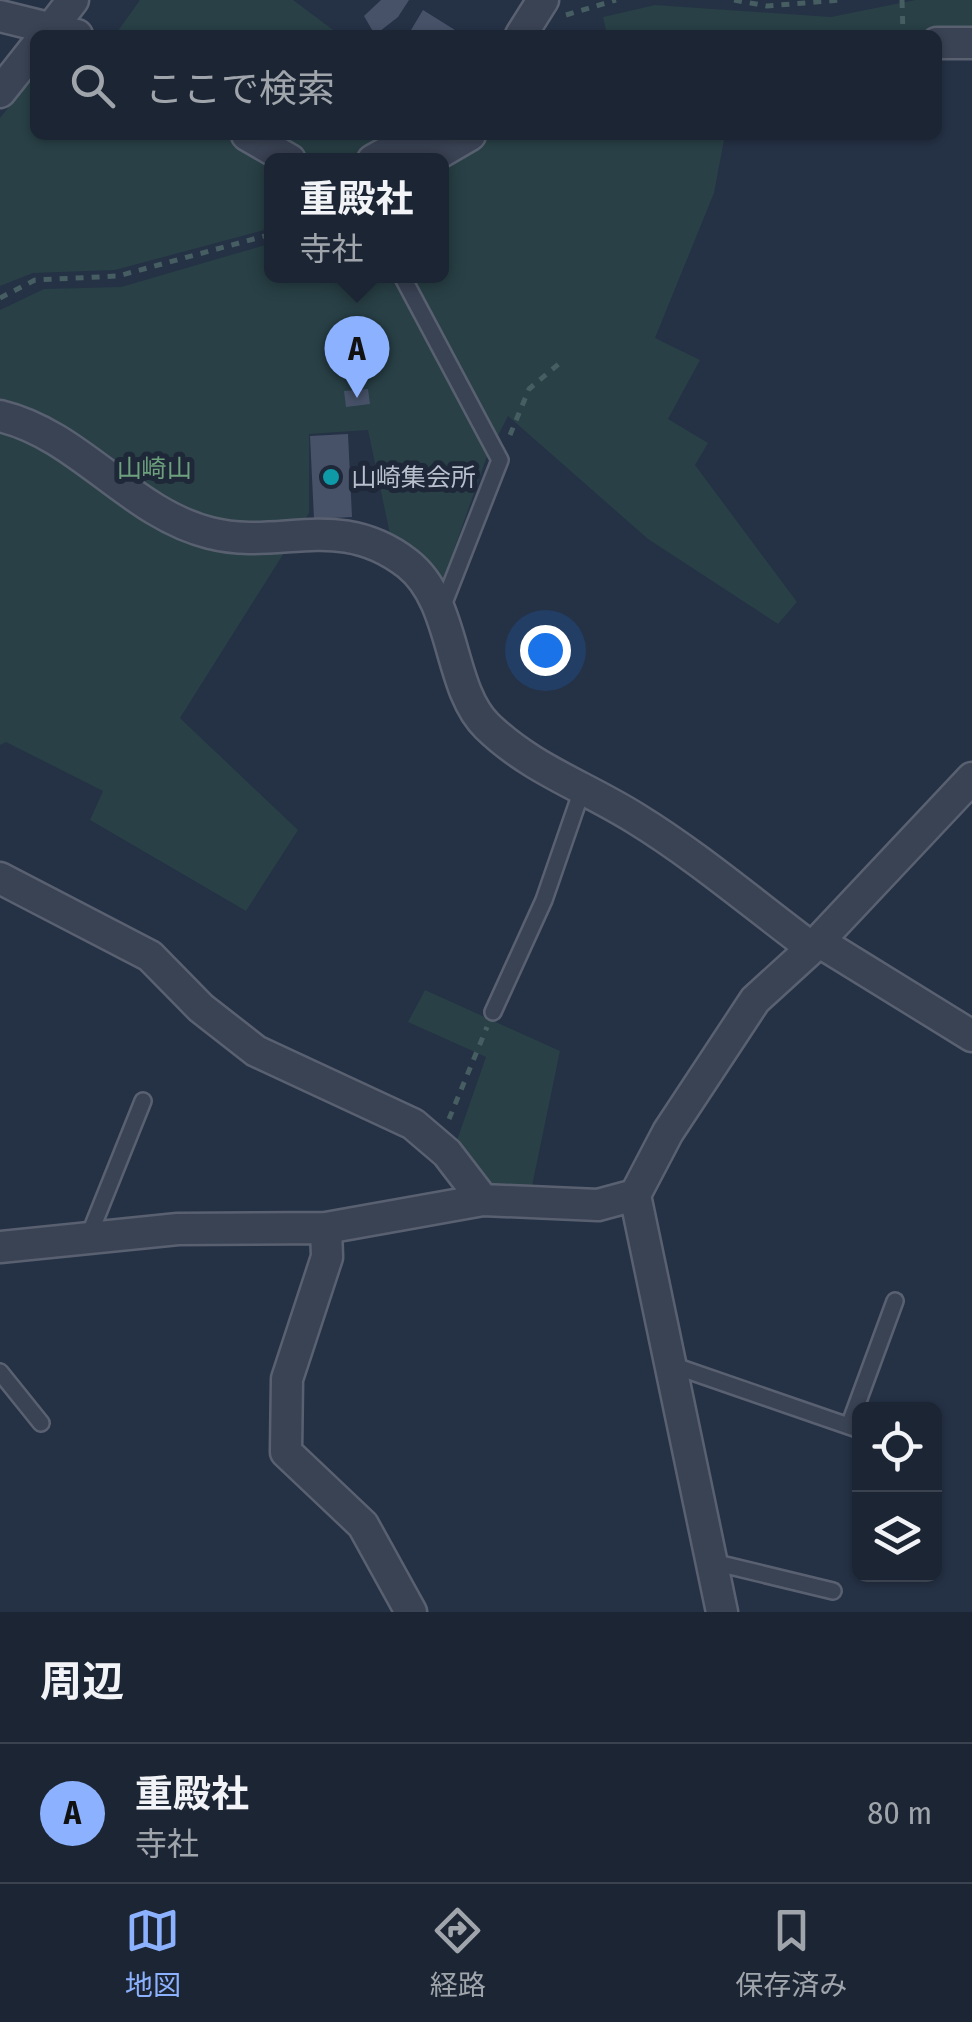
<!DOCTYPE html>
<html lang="ja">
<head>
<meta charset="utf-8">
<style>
  body { margin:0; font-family:"Fira Sans Condensed","Noto Sans JP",sans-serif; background:#293140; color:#f1f3f6 }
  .controls { position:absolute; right:30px; bottom:30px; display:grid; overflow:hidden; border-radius:15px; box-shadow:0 2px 8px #0004 }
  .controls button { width:90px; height:90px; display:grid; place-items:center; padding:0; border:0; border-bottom:2px solid #3a424f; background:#1c2534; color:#f1f3f6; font:50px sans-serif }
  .you { position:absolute; left:545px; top:650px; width:35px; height:35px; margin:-25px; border:8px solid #fff; border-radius:50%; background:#1a73e8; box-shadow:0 0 0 15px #1a73e833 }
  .badge { display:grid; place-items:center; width:65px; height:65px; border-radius:50%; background:#8cb1fe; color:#111; font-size:32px; font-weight:700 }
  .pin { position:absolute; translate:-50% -82px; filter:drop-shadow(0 2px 5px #0008) }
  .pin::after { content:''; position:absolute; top:52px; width:35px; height:30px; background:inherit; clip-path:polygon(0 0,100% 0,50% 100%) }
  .popup { position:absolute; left:264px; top:153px; width:185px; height:130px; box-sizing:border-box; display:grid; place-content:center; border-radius:15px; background:#1c2534; filter:drop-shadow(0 2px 8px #0005); font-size:32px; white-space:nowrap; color:#a0a5ac }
  .popup b { font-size:38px; color:#f1f3f6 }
  .popup::after { content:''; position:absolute; left:50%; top:100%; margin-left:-20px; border:20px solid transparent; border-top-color:#1c2534 }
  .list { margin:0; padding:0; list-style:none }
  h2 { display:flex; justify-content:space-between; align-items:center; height:130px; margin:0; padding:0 40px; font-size:42px }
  h2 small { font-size:32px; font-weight:400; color:#a0a5ac }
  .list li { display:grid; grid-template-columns:65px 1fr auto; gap:30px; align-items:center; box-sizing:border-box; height:140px; padding:0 40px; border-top:2px solid #3a424f }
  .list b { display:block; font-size:38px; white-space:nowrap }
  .list p { margin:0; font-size:32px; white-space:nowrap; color:#a0a5ac }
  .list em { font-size:32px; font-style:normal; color:#a0a5ac }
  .icon { flex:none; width:55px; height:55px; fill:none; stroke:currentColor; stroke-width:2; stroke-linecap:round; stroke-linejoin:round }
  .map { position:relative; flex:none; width:972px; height:1612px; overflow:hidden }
  .search { position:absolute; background:#1c2534; box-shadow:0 2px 8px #0004; left:30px; right:30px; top:30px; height:110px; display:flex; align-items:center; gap:25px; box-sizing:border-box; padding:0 35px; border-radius:15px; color:#a0a5ac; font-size:38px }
  .sheet { height:270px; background:#1c2534 }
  nav { display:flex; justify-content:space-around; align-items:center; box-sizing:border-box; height:140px; border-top:2px solid #3a424f; background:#1c2534; font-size:28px; color:#a0a5ac }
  nav a { display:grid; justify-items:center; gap:5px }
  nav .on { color:#8cb1fe }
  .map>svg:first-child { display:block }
  .green { fill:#284046 }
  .building { fill:#475269 }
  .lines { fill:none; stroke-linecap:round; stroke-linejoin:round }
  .lane-casing { stroke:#596171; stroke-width:20 }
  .street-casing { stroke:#596171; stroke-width:35 }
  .path { stroke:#465d61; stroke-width:5; stroke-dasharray:8 8; stroke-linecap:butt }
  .lane { stroke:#3a4354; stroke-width:15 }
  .street { stroke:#3a4354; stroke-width:30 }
  .culture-dot { fill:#0f9aa8; stroke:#1f2839; stroke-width:4 }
  .labels { text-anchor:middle; stroke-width:10; stroke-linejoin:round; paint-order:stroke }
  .park-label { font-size:25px; fill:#6da07c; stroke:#1f2839 }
  .poi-label { font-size:25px; fill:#b8bfcd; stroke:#1f2839; text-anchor:start }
</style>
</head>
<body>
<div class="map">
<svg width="972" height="1612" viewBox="0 0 972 1612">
  <rect width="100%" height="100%" fill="#253145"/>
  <path class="green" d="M140,0H293L340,35H115Z
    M915,0H972V32L607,35L603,17L655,5L831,17Z
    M35,74V135H223L272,165V228L115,270L33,273L0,286V118Z
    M271,135H396C342,164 325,169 271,135Z
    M490,135H725L714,193L655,338L700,360L668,419L708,443L695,465L797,602L778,624L648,539L508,416L486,459L443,581L433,583L391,539L368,430L309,434V513L180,718L298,830L246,911L90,820L103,791L6,742L0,745V310L44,289L121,287L272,243V276H442V162Z
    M425,990L560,1051L531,1191L490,1188L456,1143L486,1057L408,1022Z"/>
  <path class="building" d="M381,0H409L398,17L375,35L364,16Z
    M423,10L463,35H408Z
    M368,389L370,404L346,407L344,391Z
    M348,434L352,517L314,519L310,436Z"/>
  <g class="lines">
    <defs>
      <path id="lane" d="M402,276L500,460L442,608
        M493,1012L544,900L582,790
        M88,1238L143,1101
        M672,1365L860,1430
        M0,1372L41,1423
        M849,1426L895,1301
        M713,1562L833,1591"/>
      <path id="street" d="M0,16L77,35
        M46,35L73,0
        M521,35L543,0
        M937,43H972
        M0,92L35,48
        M247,135L290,160
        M373,160L418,135
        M427,160L470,135
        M0,416C80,435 130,513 210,533C280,551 339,510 408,564C456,602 448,688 487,726C531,769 584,786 635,818C697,856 753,904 812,948
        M0,878L150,956L201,1008L256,1051L413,1124L447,1153L483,1200
        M818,941L972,1036
        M635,1195L722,1612
        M326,1228L327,1257L287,1379L286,1452L363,1525L411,1612
        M0,1247L178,1229L326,1228L483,1200L598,1205L635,1195L668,1132L755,1000L812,948L972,778"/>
    </defs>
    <use href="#lane" class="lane-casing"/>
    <use href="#street" class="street-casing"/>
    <path class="path" d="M734,0L767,6L841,0
      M902,0L903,35
      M566,15L616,0
      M0,298L35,280L118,276L272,234
      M510,435L529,389L561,362
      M449,1119L487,1027"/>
    <use href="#lane" class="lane"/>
    <use href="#street" class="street"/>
  </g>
  <circle class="culture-dot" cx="331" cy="477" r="10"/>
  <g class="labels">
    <g class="park-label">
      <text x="154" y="477">山崎山</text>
    </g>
    <g class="poi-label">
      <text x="351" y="486">山崎集会所</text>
    </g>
  </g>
</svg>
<div class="controls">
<button><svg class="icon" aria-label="locate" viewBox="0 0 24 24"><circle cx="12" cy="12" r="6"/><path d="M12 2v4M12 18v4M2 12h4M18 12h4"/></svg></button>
<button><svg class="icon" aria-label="layers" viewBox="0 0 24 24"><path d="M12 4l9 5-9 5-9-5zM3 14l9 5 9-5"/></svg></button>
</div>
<div class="you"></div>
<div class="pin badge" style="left:357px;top:398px">A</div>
<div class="popup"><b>重殿社</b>寺社</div>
<div class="search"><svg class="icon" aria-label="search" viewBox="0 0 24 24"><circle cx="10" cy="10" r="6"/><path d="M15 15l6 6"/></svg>ここで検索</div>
</div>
<section class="sheet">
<h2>周辺<small></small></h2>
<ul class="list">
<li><span class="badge">A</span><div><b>重殿社</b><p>寺社</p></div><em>80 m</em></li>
</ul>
</section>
<nav>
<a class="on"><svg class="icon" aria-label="map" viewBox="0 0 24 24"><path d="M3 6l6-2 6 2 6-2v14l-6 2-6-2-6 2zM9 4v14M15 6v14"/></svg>地図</a>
<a><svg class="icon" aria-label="directions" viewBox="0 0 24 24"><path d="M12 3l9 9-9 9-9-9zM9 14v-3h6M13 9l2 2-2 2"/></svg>経路</a>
<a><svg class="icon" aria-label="saved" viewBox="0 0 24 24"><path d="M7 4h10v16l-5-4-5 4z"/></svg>保存済み</a>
</nav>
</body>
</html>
